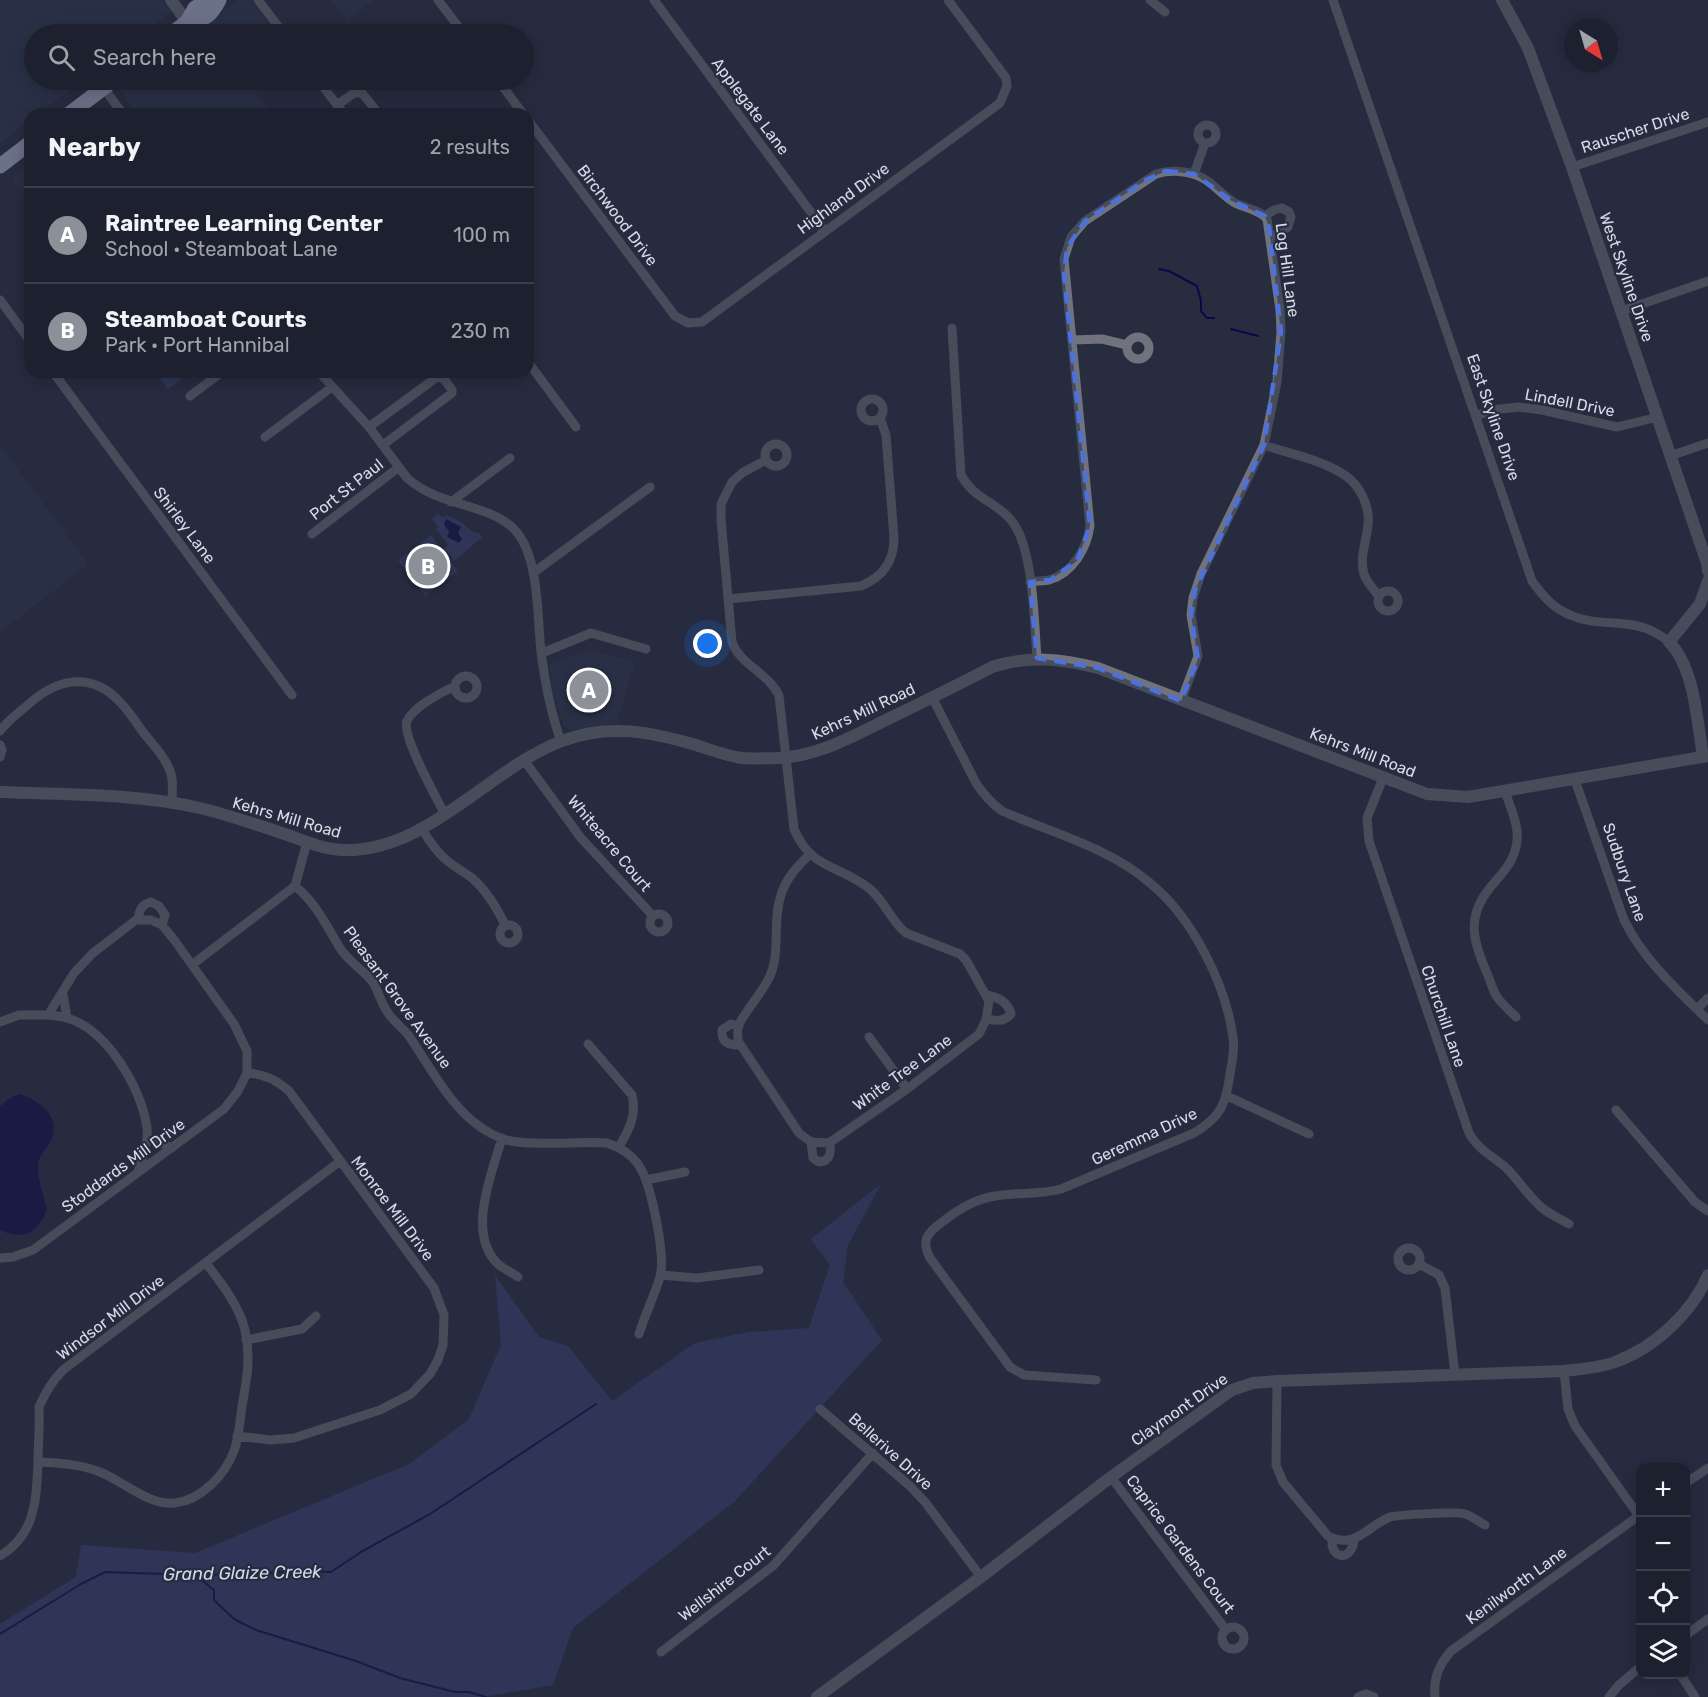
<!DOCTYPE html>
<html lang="en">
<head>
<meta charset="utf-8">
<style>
  body { margin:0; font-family:Rubik,sans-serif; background:#2a2e3b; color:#f1f3f6 }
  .controls { position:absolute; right:18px; bottom:18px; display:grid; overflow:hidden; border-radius:12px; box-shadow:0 3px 15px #0003 }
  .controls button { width:54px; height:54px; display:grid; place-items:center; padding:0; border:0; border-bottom:2px solid #3b3e4b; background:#1d212f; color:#f1f3f6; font:30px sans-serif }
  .compass { position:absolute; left:1564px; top:18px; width:54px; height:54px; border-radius:50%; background:#1d212f; box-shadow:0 3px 15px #0003; rotate:143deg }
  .you { position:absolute; left:708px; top:644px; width:21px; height:21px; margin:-15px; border:4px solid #fff; border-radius:50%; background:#1a73e8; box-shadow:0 0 0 9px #1a73e833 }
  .badge { display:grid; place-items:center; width:39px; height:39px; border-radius:50%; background:#8c9099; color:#fff; font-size:20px; font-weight:700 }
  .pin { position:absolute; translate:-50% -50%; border:3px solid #fff; box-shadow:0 2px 6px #0006 }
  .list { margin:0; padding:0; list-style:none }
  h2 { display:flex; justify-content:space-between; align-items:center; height:78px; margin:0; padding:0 24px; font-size:26px }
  h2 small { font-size:20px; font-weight:400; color:#a0a3aa }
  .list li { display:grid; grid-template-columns:39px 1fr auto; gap:18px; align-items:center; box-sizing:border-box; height:96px; padding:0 24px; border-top:2px solid #3b3e4b }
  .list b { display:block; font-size:22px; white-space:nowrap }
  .list p { margin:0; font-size:20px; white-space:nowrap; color:#a0a3aa }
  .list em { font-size:20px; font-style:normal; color:#a0a3aa }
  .icon { flex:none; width:33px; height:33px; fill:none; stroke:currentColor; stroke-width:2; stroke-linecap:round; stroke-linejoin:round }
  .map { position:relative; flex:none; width:1708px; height:1697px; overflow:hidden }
  .search { position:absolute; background:#1d212f; box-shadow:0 3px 15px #0003; left:24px; top:24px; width:510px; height:66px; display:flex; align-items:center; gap:15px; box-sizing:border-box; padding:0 21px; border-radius:33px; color:#a0a3aa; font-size:22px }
  .panel { position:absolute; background:#1d212f; box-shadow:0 3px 15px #0003; left:24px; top:108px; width:510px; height:270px; border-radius:18px }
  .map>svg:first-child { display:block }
  .built { fill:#2e354e }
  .green { fill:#384274 }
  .water { fill:#0c074b }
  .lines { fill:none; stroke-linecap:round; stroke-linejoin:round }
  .stream { stroke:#0c074b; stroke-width:2 }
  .minor { stroke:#70737d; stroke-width:9 }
  .tertiary { stroke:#70737d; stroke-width:12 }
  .trunk { stroke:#bfc6dd; stroke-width:15 }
  .marked { fill:none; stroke:#4c71dc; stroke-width:4.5; stroke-dasharray:12 8; stroke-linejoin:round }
  .labels { text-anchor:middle; stroke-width:4.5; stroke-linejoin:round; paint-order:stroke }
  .street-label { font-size:16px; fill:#d7dbe8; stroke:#272c3f }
  .water-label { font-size:18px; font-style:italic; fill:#d3d9ed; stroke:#272c3f }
</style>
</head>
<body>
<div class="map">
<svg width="1708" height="1697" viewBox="0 0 1708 1697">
  <rect width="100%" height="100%" fill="#272c3f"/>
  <path class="built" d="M0,0H162L171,12L142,34H34V80H83L38,114H30V120L0,143Z
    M239,0H250L272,28L263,34H194Z
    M332,0H374L347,20Z
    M134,80H247L272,114H137L120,90Z
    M30,164V203L11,178Z
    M0,445L88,564L0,632Z
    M590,650L635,662L617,723L570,730L564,726L553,693L549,664Z"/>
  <path class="green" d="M155,372H191L168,389Z
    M438,514L443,517L446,515L463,523L472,532L479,533L482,537L454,561L444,549L448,545L436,529L438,527L432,519Z
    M431,535L458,571L425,596L398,560Z
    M881,1184L848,1245L843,1282L882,1340L735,1501L573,1628L553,1685L484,1697H0V1624L76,1577L81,1545L195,1553L409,1464L469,1419L501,1345L495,1275L539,1337L568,1346L612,1401L695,1343L749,1332L809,1328L830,1265L811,1239Z"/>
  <path class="water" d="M446,519L461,527L458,533L462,539L459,543L447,537L449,532L444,524Z
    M19,1094C39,1100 62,1117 51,1140C48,1147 41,1153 39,1160C35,1174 44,1196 47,1210C37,1233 25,1241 0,1230V1106L10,1098Z"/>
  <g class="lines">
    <path class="stream" d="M1159,269L1169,271L1197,286L1201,301V311L1207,318H1214
      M1231,329L1258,336
      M198,1577L214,1590V1600L234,1619L256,1630L356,1661L400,1678L455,1692H469L486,1697
      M0,1634L81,1584L105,1572L196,1575L253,1574L304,1571L331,1572L361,1552L430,1514L596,1404"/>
    <path class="minor" d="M258,0L284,34
      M438,0L464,34
      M654,0L824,230
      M1150,0L1165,12
      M1333,0L1532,581C1543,596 1553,608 1570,615C1604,630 1635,613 1669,642
      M318,80L344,114
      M498,80L523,114
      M103,87L123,114
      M337,105L354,93H362L379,114
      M528,120L675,316L688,323L702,322L1000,103L1007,86L1006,78L948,0
      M1198 134a9 9 0 1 1 18 0a9 9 0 1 1-18 0Z
      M1572,167L1708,122
      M1194,174L1205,143
      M1265,216L1274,210L1282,208L1289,212L1291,217L1288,227L1271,237
      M0,300L30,341
      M1622,311L1708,281
      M952,328L961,475C975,500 995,501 1011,520C1034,547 1034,623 1037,658
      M1127 348a11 11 0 1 1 22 0a11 11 0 1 1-22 0Z
      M1073,340L1102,339L1127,345
      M528,362L576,427
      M53,372L292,695
      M319,372L369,427L407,478C439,507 487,503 513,528C540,554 537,617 541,652C545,682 550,712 561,741
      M190,396L222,372
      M861 410a11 11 0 1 1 22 0a11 11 0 1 1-22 0Z
      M1476,416L1492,410L1518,407L1542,410L1617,427L1658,417
      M369,427L437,377L444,379L452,390V393L383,445
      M265,437L332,387
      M765 455a11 11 0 1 1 22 0a11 11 0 1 1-22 0Z
      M1264,445C1290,454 1323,460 1346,476C1360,486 1370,506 1368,524C1367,541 1359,556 1364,574C1367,583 1373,589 1379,596
      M1670,456L1708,443
      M766,460L742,473L732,482L721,504V520L732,642C740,665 769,673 779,696L794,829C811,870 841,865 870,889C885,902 891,921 906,933L960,954L966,960L989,1001L986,1020L979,1034L907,1089L829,1143L811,1142L799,1133L738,1041C738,1036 737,1031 738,1027C741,1016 763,992 770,976C781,950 772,921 781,895C786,878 798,866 810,854
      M451,502L510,458
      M312,534L399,467
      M533,573L650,487
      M1030,582C1036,581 1044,581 1049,580C1073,573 1087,548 1090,526L1064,259L1071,237L1085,221L1156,174C1173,169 1195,171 1209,182C1218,189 1225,197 1235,203C1245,208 1260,210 1267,219L1280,310L1281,332L1277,382L1264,445L1201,574L1193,598L1191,615L1198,656L1181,701
      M1378 601a10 10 0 1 1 20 0a10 10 0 1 1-20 0Z
      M728,599L861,586C883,577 894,561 894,538L886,435L880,418
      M542,653L591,633L646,649
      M455 687a11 11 0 1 1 22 0a11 11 0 1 1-22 0Z
      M932,697L976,783C983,794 991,803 1002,811C1052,833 1108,847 1150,883C1192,917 1226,984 1233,1038C1235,1050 1232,1062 1230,1074C1226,1104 1221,1117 1194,1133L1061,1189C1040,1195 1017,1192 995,1196C974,1199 957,1210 941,1223C927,1233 921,1241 930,1258L1010,1367L1024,1375L1096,1380
      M0,731C8,720 20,712 30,703C57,679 90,672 117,699C127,708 135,721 143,732C153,745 170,762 172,779C173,786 172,795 172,802
      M0,745L2,750L0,757
      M524,760L581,838L653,916
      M1383,778L1367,818L1369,841L1469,1133C1477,1148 1490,1155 1503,1165C1517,1177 1526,1194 1541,1207C1549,1214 1560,1219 1569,1224
      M1575,780L1624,920C1643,959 1677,990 1708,1020
      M1505,791C1510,807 1519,825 1517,841C1514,867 1497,876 1484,896C1467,922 1475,945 1486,971C1490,979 1492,989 1497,997C1502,1004 1510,1011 1516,1017
      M445,815C437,798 401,736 407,721C413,707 442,692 455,686
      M421,828C427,837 433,847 441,855C450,865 462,870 472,878C486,890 497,908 505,925
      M295,886C316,903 326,925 340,948C348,962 365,970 374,984C379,994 382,1004 388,1013C394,1022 403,1028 409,1036C435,1074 457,1122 503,1139C527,1147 579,1141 607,1143C619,1147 630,1153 638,1164C651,1182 666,1256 660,1277C654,1296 645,1315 639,1334
      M650 923a9 9 0 1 1 18 0a9 9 0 1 1-18 0Z
      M138,920C139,910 141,905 151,902L159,906L165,915L162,925
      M500 934a9 9 0 1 1 18 0a9 9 0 1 1-18 0Z
      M193,964L295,886L307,842
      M63,994L67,1018
      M1697,1009L1708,998
      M48,1015C54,1016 61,1016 67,1018C108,1030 140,1087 147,1127C149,1141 142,1159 138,1172
      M987,1019C997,1021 1004,1022 1011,1014C1008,1002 998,997 987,995
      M0,1022L19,1015H48L74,973L93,953L136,920H151L162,925L175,941L234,1024L247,1051V1073C265,1074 276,1080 289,1091L434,1288L444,1315L443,1345L438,1360L430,1374L411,1394L380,1410L294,1438L271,1440L237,1436
      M739,1026L731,1024L722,1030C721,1043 729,1045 740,1045
      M869,1037L907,1089
      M588,1044L632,1095C637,1115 629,1130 619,1147
      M1227,1096L1309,1134
      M1616,1110L1695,1202L1708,1211
      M147,1137L172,1148
      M502,1138C492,1173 466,1234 498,1264C504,1269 512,1273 518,1277
      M811,1142L813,1158L819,1162C830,1161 832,1153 829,1143
      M646,1180L685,1172
      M1398 1259a11 11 0 1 1 22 0a11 11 0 1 1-22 0Z
      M0,1258L13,1257L33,1250L224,1109L238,1091L247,1073
      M1419,1264L1439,1275L1445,1288L1455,1375
      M661,1275L697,1278L759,1270
      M246,1340L302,1329L316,1316
      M1564,1371L1568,1409L1575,1426L1639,1516
      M1277,1381L1276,1465L1283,1482L1328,1536C1356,1550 1367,1526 1390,1517C1398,1515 1458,1511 1465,1514C1472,1516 1479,1522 1485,1525
      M820,1409L910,1486L925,1502L981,1577
      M38,1462C59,1463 80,1464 100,1472C123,1481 149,1506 175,1503C201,1500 225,1475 234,1451C239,1437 240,1421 242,1406C247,1379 251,1357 245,1330C239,1305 221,1283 206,1263
      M1111,1477L1226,1630
      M1686,1483L1708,1468
      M1332,1538C1330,1561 1352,1561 1354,1540
      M0,1556C36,1534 36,1500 38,1463C38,1444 40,1426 39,1407C45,1393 52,1381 63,1370L339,1162
      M1222 1638a11 11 0 1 1 22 0a11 11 0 1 1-22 0Z
      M1686,1635L1708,1619
      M661,1652L773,1566L873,1453
      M1680,1674L1695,1697
      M1358,1697L1366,1694L1374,1697
      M1435,1697C1433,1678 1439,1665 1451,1651L1640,1515
      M1609,1697L1619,1685L1640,1667"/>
    <path class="tertiary" d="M171,0L187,22
      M1502,0L1528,48L1572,167L1707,563L1708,571
      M1703,757C1697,722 1695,668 1669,642L1700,604L1708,581
      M0,792C66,795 135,793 200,808C225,814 251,823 276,831C298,838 319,849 342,850C427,853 488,769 562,741C608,723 651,732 696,745C711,750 727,756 742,758C754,759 767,758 779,758C819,756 853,736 888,719C923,702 958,685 992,667C1029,655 1062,659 1098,668L1427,794L1468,797L1708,756
      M817,1697L981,1577L1111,1477L1232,1390L1253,1383L1277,1381L1564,1371C1581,1369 1599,1368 1615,1362C1654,1348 1692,1313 1708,1275"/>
    <path class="trunk" d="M187,22C206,19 210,17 219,0
      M171,34L187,22L195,8L209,0
      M69,114L114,80
      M0,166L30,143"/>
  </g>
  <path d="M0 0H1708V1697H0ZM1166,171L1194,174L1232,201L1265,216L1269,227L1281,332L1264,445L1195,590L1191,615L1198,659L1181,701L1098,668L1037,658L1030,582L1050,580L1077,561L1090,526L1064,274L1067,248L1085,221L1146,180Z" fill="#272c3f" fill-opacity=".55" fill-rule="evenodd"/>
  <path class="marked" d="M1166,171L1194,174L1232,201L1265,216L1269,227L1281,332L1264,445L1195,590L1191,615L1198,659L1181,701L1098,668L1037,658L1030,582L1050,580L1077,561L1090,526L1064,274L1067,248L1085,221L1146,180Z"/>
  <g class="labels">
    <g class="street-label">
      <text transform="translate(751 106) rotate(53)" y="6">Applegate Lane</text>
      <text transform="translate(1635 130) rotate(-18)" y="6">Rauscher Drive</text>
      <text transform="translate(843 198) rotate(-36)" y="6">Highland Drive</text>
      <text transform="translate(618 215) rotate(53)" y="6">Birchwood Drive</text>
      <text transform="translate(1288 270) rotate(82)" y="6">Log Hill Lane</text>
      <text transform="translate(1627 277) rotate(71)" y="6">West Skyline Drive</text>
      <text transform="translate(1570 402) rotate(11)" y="6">Lindell Drive</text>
      <text transform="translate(1494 417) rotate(71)" y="6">East Skyline Drive</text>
      <text transform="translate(346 489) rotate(-38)" y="6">Port St Paul</text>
      <text transform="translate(185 525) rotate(53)" y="6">Shirley Lane</text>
      <text transform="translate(863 711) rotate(-25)" y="6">Kehrs Mill Road</text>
      <text transform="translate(1363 752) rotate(21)" y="6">Kehrs Mill Road</text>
      <text transform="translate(287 817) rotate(16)" y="6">Kehrs Mill Road</text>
      <text transform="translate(610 843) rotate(50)" y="6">Whiteacre Court</text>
      <text transform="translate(1625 872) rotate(71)" y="6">Sudbury Lane</text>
      <text transform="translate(398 997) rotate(54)" y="6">Pleasant Grove Avenue</text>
      <text transform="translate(1444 1016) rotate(71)" y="6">Churchill Lane</text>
      <text transform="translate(902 1072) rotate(-36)" y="6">White Tree Lane</text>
      <text transform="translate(1144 1136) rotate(-25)" y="6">Geremma Drive</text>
      <text transform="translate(123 1165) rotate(-36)" y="6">Stoddards Mill Drive</text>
      <text transform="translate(393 1208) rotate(53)" y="6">Monroe Mill Drive</text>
      <text transform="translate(110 1317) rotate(-37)" y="6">Windsor Mill Drive</text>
      <text transform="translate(1179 1409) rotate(-35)" y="6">Claymont Drive</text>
      <text transform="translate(891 1451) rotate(42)" y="6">Bellerive Drive</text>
      <text transform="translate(1181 1544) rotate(53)" y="6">Caprice Gardens Court</text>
      <text transform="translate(724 1583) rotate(-38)" y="6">Wellshire Court</text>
      <text transform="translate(1516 1585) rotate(-36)" y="6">Kenilworth Lane</text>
    </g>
    <g class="water-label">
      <text transform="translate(242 1573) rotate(-1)" y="6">Grand Glaize Creek</text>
    </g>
  </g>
</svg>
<div class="controls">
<button>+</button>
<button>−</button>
<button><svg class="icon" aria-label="locate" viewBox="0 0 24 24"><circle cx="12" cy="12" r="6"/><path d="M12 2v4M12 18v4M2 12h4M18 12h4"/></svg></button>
<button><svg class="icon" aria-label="layers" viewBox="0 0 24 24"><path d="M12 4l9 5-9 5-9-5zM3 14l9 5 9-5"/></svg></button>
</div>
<svg class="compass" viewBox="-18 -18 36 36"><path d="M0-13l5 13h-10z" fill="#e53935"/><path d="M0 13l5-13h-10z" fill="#a0a3aa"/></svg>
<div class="you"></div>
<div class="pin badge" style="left:589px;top:690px">A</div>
<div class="pin badge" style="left:428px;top:566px">B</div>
<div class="search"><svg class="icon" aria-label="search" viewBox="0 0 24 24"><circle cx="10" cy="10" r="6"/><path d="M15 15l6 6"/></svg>Search here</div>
<section class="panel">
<h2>Nearby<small>2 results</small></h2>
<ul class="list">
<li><span class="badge">A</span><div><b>Raintree Learning Center</b><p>School · Steamboat Lane</p></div><em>100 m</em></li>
<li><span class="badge">B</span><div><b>Steamboat Courts</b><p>Park · Port Hannibal</p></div><em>230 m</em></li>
</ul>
</section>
</div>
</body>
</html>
